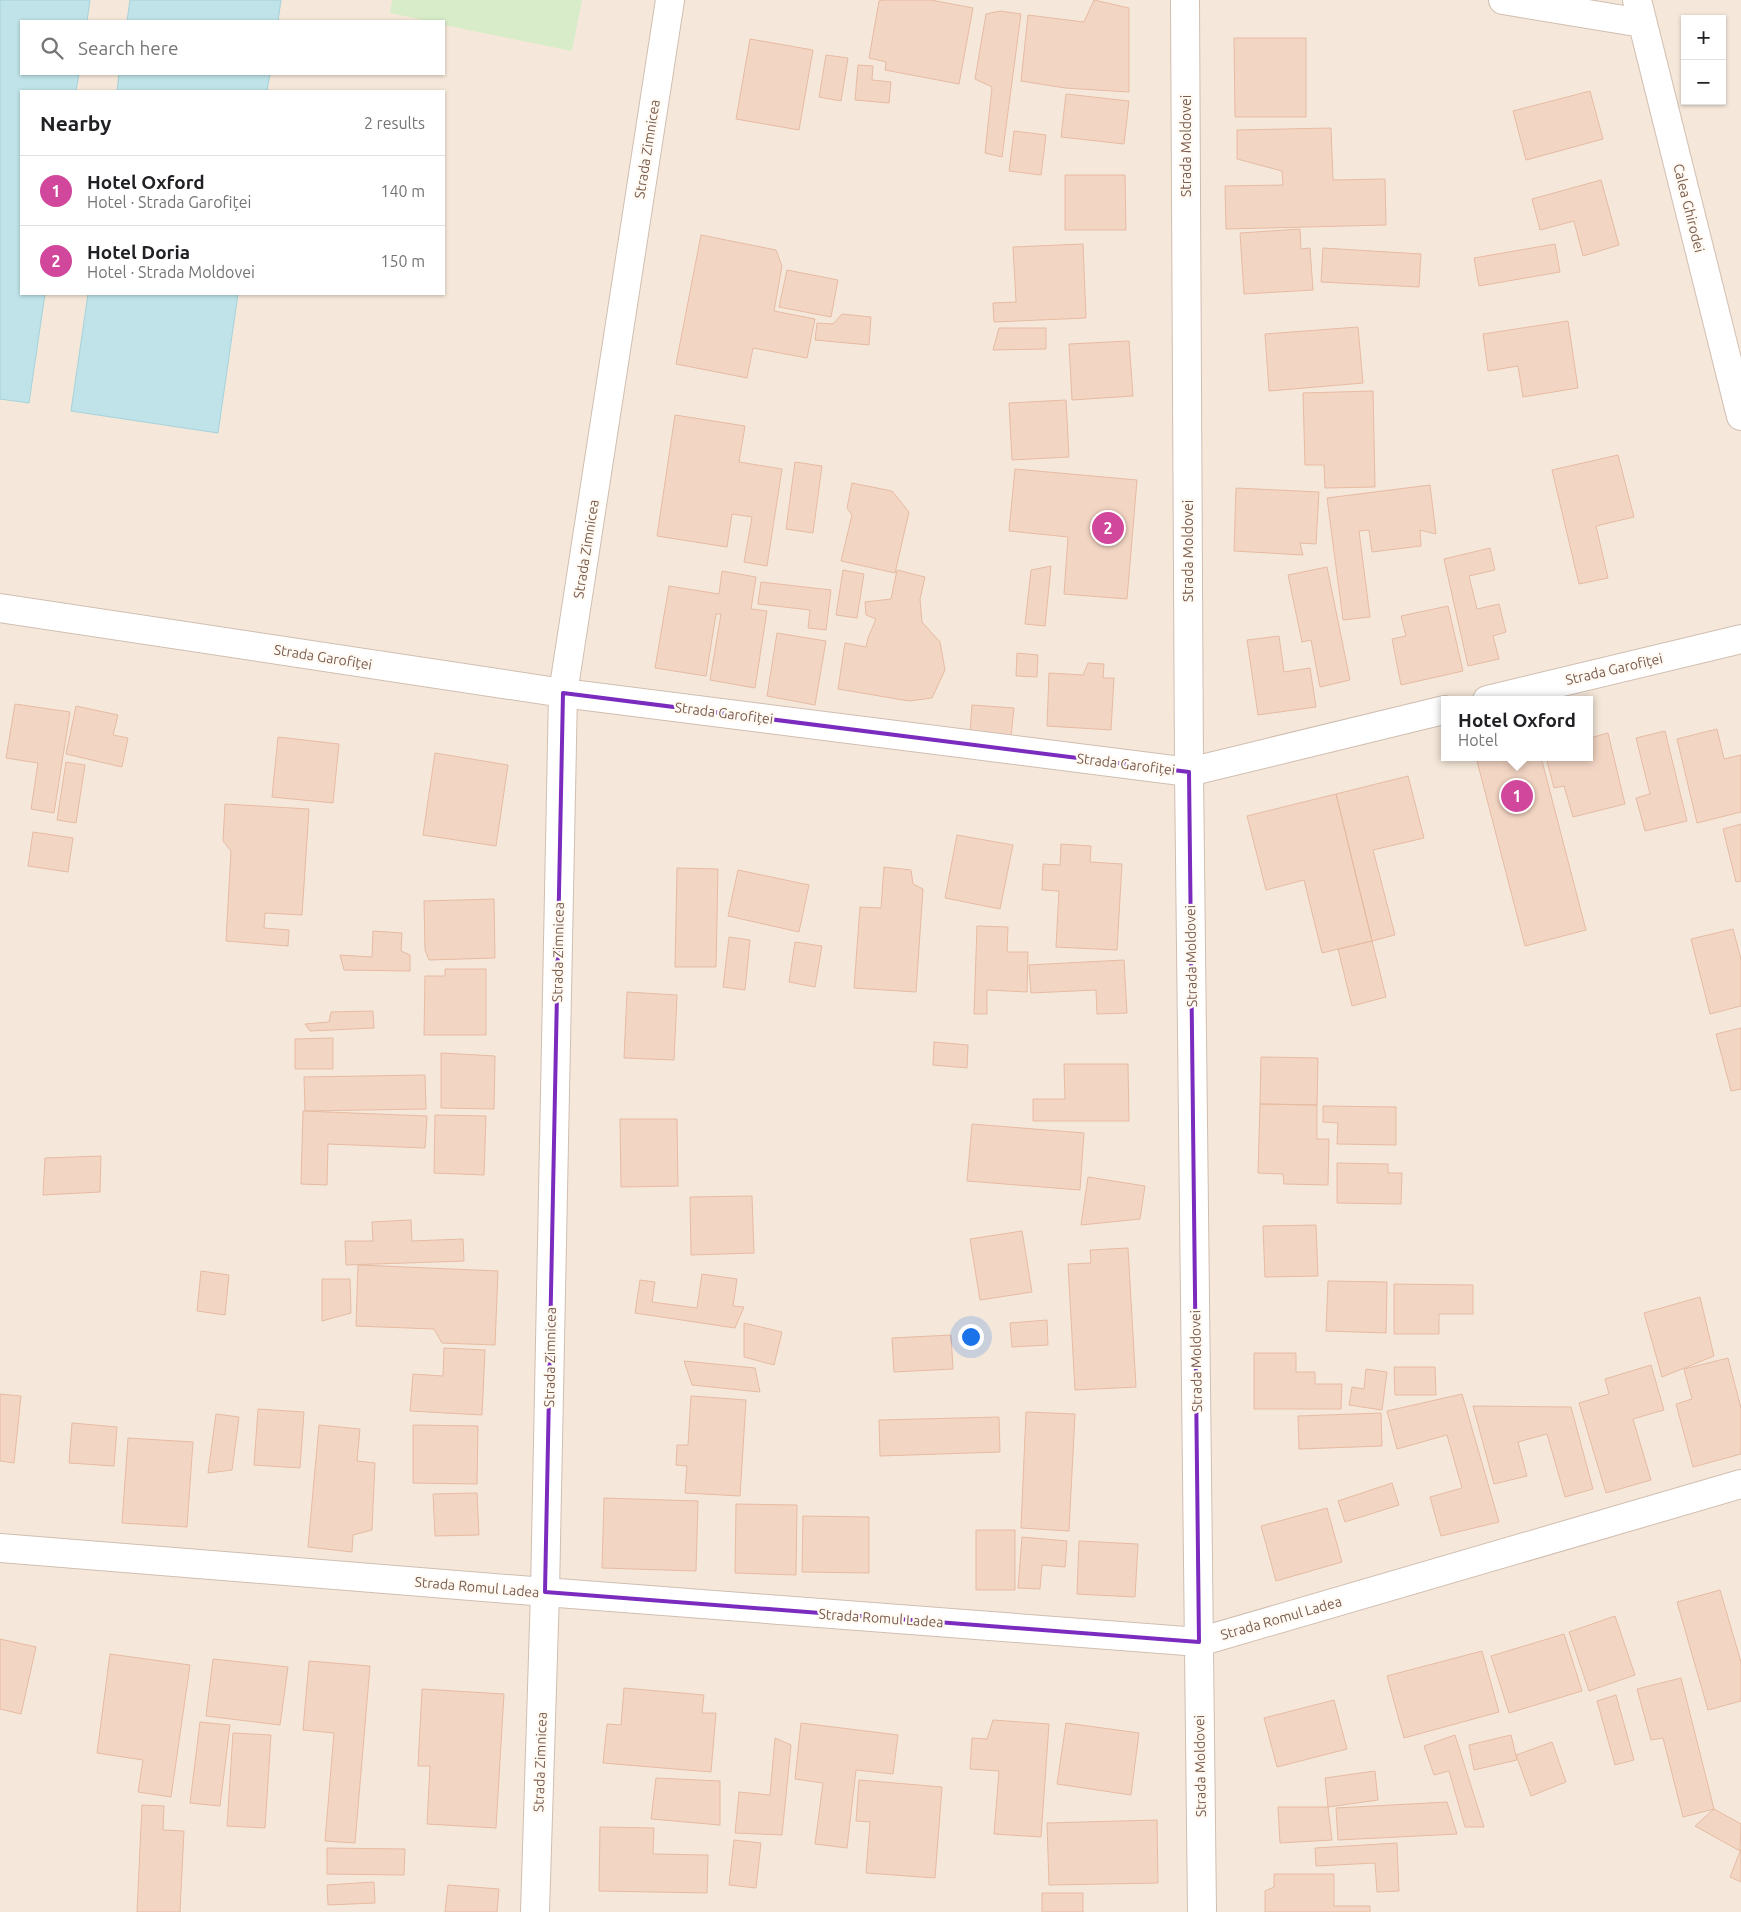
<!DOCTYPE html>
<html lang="en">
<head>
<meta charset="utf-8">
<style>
  body { margin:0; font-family:Ubuntu,sans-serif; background:#f6f6f6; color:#202124 }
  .controls { position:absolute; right:15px; top:15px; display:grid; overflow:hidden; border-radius:0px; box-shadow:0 1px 4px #0004 }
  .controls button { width:45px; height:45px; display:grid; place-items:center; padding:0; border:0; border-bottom:1px solid #e0e0e0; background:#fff; color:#202124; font:25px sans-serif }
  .you { position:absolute; left:970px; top:1336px; width:18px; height:18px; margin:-12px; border:4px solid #fff; border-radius:50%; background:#1a73e8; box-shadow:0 0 0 8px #1a73e833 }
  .badge { display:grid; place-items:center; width:32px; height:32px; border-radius:50%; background:#2563eb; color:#fff; font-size:16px; font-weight:700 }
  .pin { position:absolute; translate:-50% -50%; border:2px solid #fff; box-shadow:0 1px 5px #0006 }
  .popup { position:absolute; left:1441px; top:696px; width:152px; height:65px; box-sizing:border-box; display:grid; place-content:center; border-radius:0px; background:#fff; filter:drop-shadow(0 1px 4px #0005); font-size:16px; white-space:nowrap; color:#757577 }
  .popup b { font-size:19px; color:#202124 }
  .popup::after { content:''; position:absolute; left:50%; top:100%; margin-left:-10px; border:10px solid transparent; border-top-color:#fff }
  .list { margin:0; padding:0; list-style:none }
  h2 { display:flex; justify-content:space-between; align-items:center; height:65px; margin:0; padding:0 20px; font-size:21px }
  h2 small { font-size:16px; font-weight:400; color:#757577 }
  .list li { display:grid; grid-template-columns:32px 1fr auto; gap:15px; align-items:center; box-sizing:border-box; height:70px; padding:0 20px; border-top:1px solid #e0e0e0 }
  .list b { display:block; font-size:19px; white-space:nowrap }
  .list p { margin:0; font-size:16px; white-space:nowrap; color:#757577 }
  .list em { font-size:16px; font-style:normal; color:#757577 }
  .icon { flex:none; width:28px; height:28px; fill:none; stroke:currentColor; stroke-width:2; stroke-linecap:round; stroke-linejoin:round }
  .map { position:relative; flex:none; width:1741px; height:1912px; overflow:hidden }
  .search { position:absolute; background:#fff; box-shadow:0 1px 4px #0004; left:20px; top:20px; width:425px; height:55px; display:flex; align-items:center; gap:12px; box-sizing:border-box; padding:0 18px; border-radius:0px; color:#757577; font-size:19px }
  .panel { position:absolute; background:#fff; box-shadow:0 1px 4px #0004; left:20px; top:90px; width:425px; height:205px; border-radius:0px }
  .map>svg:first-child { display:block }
  .residential { fill:#f5e8da; fill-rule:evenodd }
  .green { fill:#d8ecc9 }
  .water { fill:#bfe3e8; stroke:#a5d3da }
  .building { fill:#f3d5c3; stroke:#e6bba3 }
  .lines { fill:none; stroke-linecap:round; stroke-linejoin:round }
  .minor-casing { stroke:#d1beb0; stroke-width:30 }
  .minor { stroke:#fff; stroke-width:28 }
  .marked { fill:none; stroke:#7b2cbf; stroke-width:4; stroke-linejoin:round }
  .labels { text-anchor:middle; stroke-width:4.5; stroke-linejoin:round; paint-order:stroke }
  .street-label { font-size:14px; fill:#7a5c4d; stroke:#fffaf3 }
</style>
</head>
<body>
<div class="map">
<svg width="1741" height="1912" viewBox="0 0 1741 1912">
  <rect width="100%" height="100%" fill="#fdf6ec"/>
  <path class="residential" d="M0,0H1741V1912H0ZM1685,19H1722V101H1685ZM21,21H444V74H21ZM21,91H444V294H21ZM1444,700H1590V757H1444Z"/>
  <path class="green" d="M392,0H582L572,51L444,25V21H428L390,13Z"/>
  <path class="water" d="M0,0H90L87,21H21V74H79L76,91H21V294H45L29,403L0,399Z
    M130,0H281L278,21H127Z
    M119,74H270L267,91H117Z
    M88,294H238L218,433L71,411Z"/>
  <path class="building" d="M882,0H931L973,8L959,84L885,70L886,62L869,58L879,1Z
    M1094,0L1129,8V92L1065,88L1021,81L1028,15L1084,22Z
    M1000,11L1021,14L1002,157L985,153L992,87L975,79L986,14Z
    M1234,38H1306V117H1235Z
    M750,39L813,50L799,130L736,119Z
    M826,55L848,58L841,101L819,97Z
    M858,65L873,66L872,80L891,82L889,103L855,100Z
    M1590,91L1603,139L1526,160L1513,111Z
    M1066,94L1129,101L1124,144L1061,137Z
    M1331,128L1333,180L1385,179L1386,225L1226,229L1225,186L1283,185L1282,171L1237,159V130Z
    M1014,131L1046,135L1041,175L1009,171Z
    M1065,175H1125L1126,230H1065Z
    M1601,180L1619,245L1583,256L1574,221L1540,230L1532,199Z
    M1300,229L1301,249L1310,248L1313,290L1244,294L1240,233Z
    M701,235L776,250L782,266L774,311L815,319L807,358L753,348L747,378L676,364Z
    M1083,244L1086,318L994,322L993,303L1016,302L1013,247Z
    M1555,244L1560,272L1479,286L1474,258Z
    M1323,248L1421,254L1419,287L1321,282Z
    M787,270L838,280L831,317L779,307Z
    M842,314L871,317L869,345L815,340L817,323L833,324Z
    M1568,321L1578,388L1523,397L1518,366L1488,371L1483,334Z
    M1358,327L1363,383L1269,391L1265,334Z
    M999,328H1046V349L993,350Z
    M1129,341L1133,396L1072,400L1069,344Z
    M1373,391L1375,487L1325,488L1324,465H1305L1303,393Z
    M1066,400L1069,457L1012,460L1009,403Z
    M675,415L745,426L739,462L782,469L767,566L744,562L752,517L732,514L727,547L657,536Z
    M1618,455L1634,517L1596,526L1608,578L1579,584L1552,470Z
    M795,462L822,466L813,533L786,529Z
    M1015,469L1137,480L1127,599L1064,594L1068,537L1009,531Z
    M852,483L892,491L909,512L895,573L841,561L852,515L847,508Z
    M1430,485L1436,534L1420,530L1421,546L1372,552L1369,530L1359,531L1370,617L1343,620L1327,498Z
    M1236,488L1319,492L1316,544L1300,543L1303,555L1234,551Z
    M1490,548L1495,570L1469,576L1477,609L1499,604L1506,632L1493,636L1499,659L1468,666L1444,559Z
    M1051,566L1045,626L1025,624L1031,570Z
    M1327,567L1350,680L1320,687L1311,640L1302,642L1288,575Z
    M843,570L864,574L857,618L836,615Z
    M897,570L925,577L920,599L922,622L940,642L945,670L932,698L909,701L838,689L845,643L866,647L868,638L876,619L866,615L865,602L891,599Z
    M722,571L756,577L751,609L767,611L755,688L710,680L721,614H716L706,676L655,668L669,586L719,594Z
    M761,582L831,590L826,630L808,628L810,610L758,604Z
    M1448,606L1463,671L1401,685L1392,639L1406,636L1401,616Z
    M777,633L826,641L815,705L767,696Z
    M1279,636L1284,672L1310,668L1316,707L1258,715L1247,640Z
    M1017,653L1038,655L1037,677L1016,676Z
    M1088,663L1104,664L1103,678H1114L1111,730L1047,726L1049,673L1083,675Z
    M15,704L70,712L54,813L31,809L38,763L6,758Z
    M972,705L1014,708L1011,736L970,732Z
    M76,706L118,715L113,735L128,738L122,767L66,754Z
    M1717,729L1724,759L1741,755V812L1697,823L1677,739Z
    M1665,731L1687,821L1645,831L1636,798L1650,794L1636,738Z
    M1608,733L1625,804L1573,817L1564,786L1554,788L1546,757H1590V738Z
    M278,737L339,744L333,803L272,797Z
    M435,753L508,765L496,846L423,835Z
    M1476,757H1508L1509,759L1516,757H1541L1586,930L1525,946Z
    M66,762L85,765L76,823L57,820Z
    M1408,776L1424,838L1373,850L1395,935L1372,941L1336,794Z
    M1336,794L1372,941L1322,953L1304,880L1266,890L1247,816Z
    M225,804L309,809L302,915L265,913L264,928L289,930L288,946L226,941L231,851L223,841Z
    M1741,824V881L1736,882L1723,829Z
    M33,832L73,838L68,872L28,866Z
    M957,835L1013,845L1000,909L945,898Z
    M1061,844L1091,846L1090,862L1122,864L1117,950L1056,947L1059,891L1042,890L1043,864L1060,865Z
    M884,867L911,870L913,884L923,889L916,992L854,988L860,907L881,908Z
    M677,868L718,869L716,967H675Z
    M738,870L809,885L799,932L728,916Z
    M494,899L495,958L429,960L425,950L424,901Z
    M977,926L1008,927L1007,952H1028L1027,992L987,990V1014H974Z
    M1733,929L1741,959V1006L1710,1014L1691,939Z
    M373,931L402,933L401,951L410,955V971L344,970L340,955L372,957Z
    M729,937L750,940L745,990L723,987Z
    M1372,941L1386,997L1352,1006L1338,949Z
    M795,942L822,946L815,987L789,982Z
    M1124,960L1127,1013L1097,1014L1096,990L1031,993L1029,965Z
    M445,969H486V1035H424L425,976H445Z
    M627,992L677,995L674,1060L624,1058Z
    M373,1011L374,1028L310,1031L305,1024L329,1022L331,1012Z
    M1741,1028V1089L1731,1091L1716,1034Z
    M333,1038V1069H295V1039Z
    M934,1042L968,1045L967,1068L933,1065Z
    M441,1053L495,1056L494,1109L441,1108Z
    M1261,1057L1318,1058L1317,1105L1260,1104Z
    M1064,1064H1128L1129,1121H1033V1099H1065Z
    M425,1075L426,1109L305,1111L304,1077Z
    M1260,1104L1317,1105V1139H1329L1328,1185L1284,1184L1283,1174L1258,1173Z
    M1323,1106L1396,1107V1145L1337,1144L1338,1123L1323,1122Z
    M303,1111L427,1116L425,1148L328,1144L327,1185L301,1184Z
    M435,1115L486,1116L484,1175L434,1173Z
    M620,1119H677L678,1186L621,1187Z
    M972,1124L1084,1133L1080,1190L967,1181Z
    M101,1156L100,1192L43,1195L45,1158Z
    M1337,1163L1388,1164V1173H1402L1401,1204L1337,1203Z
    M1088,1177L1145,1186L1140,1219L1081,1225Z
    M752,1196L754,1253L691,1255L690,1197Z
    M411,1220L412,1241L463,1239L464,1261L346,1265L345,1241H373L372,1222Z
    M1316,1225L1318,1276L1265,1277L1263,1226Z
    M1022,1231L1032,1292L980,1300L970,1239Z
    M1128,1248L1136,1387L1075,1390L1068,1264L1091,1263L1090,1250Z
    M358,1265L498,1271L495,1345L442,1343L434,1329L356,1326Z
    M201,1271L229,1275L225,1315L197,1311Z
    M702,1274L737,1279L733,1306L744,1307L735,1328L635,1313L640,1280L655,1282L652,1302L697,1308Z
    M322,1279H350L351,1313L322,1321Z
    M1328,1281L1387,1282L1386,1333L1326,1331Z
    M1394,1284L1473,1285V1314H1439V1334H1394Z
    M1700,1297L1714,1356L1662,1377L1644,1313Z
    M1047,1320L1048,1345L1012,1347L1010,1323Z
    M744,1323L782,1332L774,1365L744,1357Z
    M951,1335L953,1369L894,1372L892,1338Z
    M444,1348L485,1350L482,1415L410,1411L413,1374L443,1376Z
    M1254,1353H1296V1372H1315V1384H1342L1341,1409H1254Z
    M1728,1358L1741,1408V1454L1693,1467L1676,1404L1692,1399L1684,1369Z
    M684,1361L755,1368L760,1392L692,1385Z
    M1651,1365L1664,1410L1633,1419L1651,1480L1606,1493L1579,1403L1609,1394L1605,1379Z
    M1394,1367H1435L1436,1395H1395Z
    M1366,1369L1387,1372L1382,1410L1349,1405L1352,1387L1364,1389Z
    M0,1394L21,1396L14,1463L0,1461Z
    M1462,1394L1499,1522L1441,1536L1430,1497L1462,1488L1447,1435L1397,1449L1387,1411Z
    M691,1396L746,1400L740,1496L685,1493L687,1466L676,1465L677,1445H688Z
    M1473,1406L1571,1407L1593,1489L1565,1497L1547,1434L1518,1442L1527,1476L1494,1484Z
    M258,1409L304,1412L300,1468L254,1465Z
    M1026,1412L1075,1414L1069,1531L1021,1528Z
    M1381,1413L1382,1446L1299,1449L1298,1416Z
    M216,1414L239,1417L232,1470L208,1473Z
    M999,1417L1000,1452L880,1456L879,1420Z
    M72,1423L117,1427L114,1466L69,1463Z
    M319,1425L360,1429L357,1461L375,1463L372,1530L353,1535L352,1552L308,1547Z
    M413,1425L478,1426L477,1484L413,1483Z
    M128,1438L193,1442L187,1527L122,1523Z
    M1392,1483L1399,1505L1345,1522L1338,1501Z
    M477,1493L479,1535L435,1536L433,1494Z
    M604,1498L698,1501L696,1571L602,1568Z
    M736,1504L797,1505L796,1575L735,1573Z
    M1327,1508L1342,1562L1276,1581L1261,1526Z
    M803,1516L869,1517V1573L802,1572Z
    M976,1530H1015V1590H976Z
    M1022,1537L1067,1541L1065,1567L1042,1565L1040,1589L1018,1588Z
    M1079,1541L1138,1544L1135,1597L1077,1594Z
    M1720,1590L1741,1662V1701L1708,1710L1677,1602Z
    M1615,1616L1635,1675L1589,1691L1569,1632Z
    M1564,1634L1582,1691L1509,1713L1491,1656Z
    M0,1639L36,1647L21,1714L0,1709Z
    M1482,1651L1499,1712L1404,1738L1387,1676Z
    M110,1654L190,1665L171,1797L138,1792L143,1760L97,1753Z
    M213,1659L288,1667L280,1725L206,1716Z
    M309,1661L370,1666L355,1843L325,1841L334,1733L303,1730Z
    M1681,1678L1714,1809L1683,1817L1663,1738L1651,1740L1637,1689Z
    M624,1688L704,1695L702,1713H716L711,1772L603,1763L607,1724L621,1725Z
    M422,1689L504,1694L496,1828L427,1824L430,1766H418Z
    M1616,1695L1634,1760L1615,1765L1597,1701Z
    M1334,1700L1347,1749L1277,1767L1264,1718Z
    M993,1720L1049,1724L1041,1837L994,1834L999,1771L970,1769L972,1738L987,1739Z
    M200,1722L230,1725L220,1806L190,1803Z
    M801,1723L898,1735L893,1774L856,1770L847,1848L815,1844L823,1783L795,1779Z
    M1066,1723L1139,1733L1131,1795L1057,1784Z
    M233,1733L271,1735L265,1828L227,1826Z
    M1455,1735L1484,1827H1465L1449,1771L1434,1775L1424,1746Z
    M1511,1735L1517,1760L1474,1770L1469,1745Z
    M775,1738L791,1745L782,1835L735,1833L739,1792L770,1795Z
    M1552,1742L1566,1782L1531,1796L1516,1755Z
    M1375,1771L1378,1800L1328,1807L1325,1778Z
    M656,1778L720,1781V1825L651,1819Z
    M859,1780L942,1787L935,1878L866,1873L870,1822L856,1821Z
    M1447,1802L1457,1834L1338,1840L1336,1808Z
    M142,1805L164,1806L163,1830L184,1831L180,1912H137Z
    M1278,1807H1328L1332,1840L1280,1843Z
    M1714,1809L1741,1824L1740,1851L1695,1826Z
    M1157,1820L1158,1883L1049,1885L1047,1823Z
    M600,1827L654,1828L653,1854L708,1855L707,1893L599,1891Z
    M734,1840L761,1843L756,1888L729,1885Z
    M1397,1843L1399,1891L1377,1892L1375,1863L1316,1866L1315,1848Z
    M327,1848L405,1849L404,1875L327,1874Z
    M1741,1849V1882L1730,1877Z
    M1274,1874H1334V1906H1370V1912H1265V1891L1274,1887Z
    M374,1882L375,1903L328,1905L327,1885Z
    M448,1885L499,1889L497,1912H445Z
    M1042,1893H1083V1912H1042Z"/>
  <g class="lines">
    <defs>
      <path id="minor" d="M1185,0L1189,772L1202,1912
        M1503,0L1642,23
        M1637,0L1741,416
        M0,608L563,693L1189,772L1444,710
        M1487,700L1741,639
        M0,1548L545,1592L1199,1642L1741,1484
        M535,1912L545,1592L563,693L670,0"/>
    </defs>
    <use href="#minor" class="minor-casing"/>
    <use href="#minor" class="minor"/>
  </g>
  <path class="marked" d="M563,693L1189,772L1199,1642L545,1592Z"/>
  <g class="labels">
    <g class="street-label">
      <text transform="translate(1186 146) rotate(-90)" y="5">Strada Moldovei</text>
      <text transform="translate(647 149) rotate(-81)" y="5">Strada Zimnicea</text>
      <text transform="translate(1689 208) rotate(76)" y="5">Calea Ghirodei</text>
      <text transform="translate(586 549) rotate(-81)" y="5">Strada Zimnicea</text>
      <text transform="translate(1188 551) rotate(-90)" y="5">Strada Moldovei</text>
      <text transform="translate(323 657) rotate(9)" y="5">Strada Garofiței</text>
      <text transform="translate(1614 669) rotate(-13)" y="5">Strada Garofiței</text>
      <text transform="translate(724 713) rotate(7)" y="5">Strada Garofiței</text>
      <text transform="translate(1126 764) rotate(7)" y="5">Strada Garofiței</text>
      <text transform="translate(558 952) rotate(-89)" y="5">Strada Zimnicea</text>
      <text transform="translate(1191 956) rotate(-91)" y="5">Strada Moldovei</text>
      <text transform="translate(550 1357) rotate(-89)" y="5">Strada Zimnicea</text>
      <text transform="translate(1196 1361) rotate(-91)" y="5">Strada Moldovei</text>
      <text transform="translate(477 1587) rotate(5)" y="5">Strada Romul Ladea</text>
      <text transform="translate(881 1618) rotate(4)" y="5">Strada Romul Ladea</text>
      <text transform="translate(1281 1618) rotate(-16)" y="5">Strada Romul Ladea</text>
      <text transform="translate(540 1762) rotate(-88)" y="5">Strada Zimnicea</text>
      <text transform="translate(1200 1766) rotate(-91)" y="5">Strada Moldovei</text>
    </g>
  </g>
</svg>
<div class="controls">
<button>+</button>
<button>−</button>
</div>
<div class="you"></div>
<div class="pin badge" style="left:1517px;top:796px;background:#d1479c">1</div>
<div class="popup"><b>Hotel Oxford</b>Hotel</div>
<div class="pin badge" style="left:1108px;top:528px;background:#d1479c">2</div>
<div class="search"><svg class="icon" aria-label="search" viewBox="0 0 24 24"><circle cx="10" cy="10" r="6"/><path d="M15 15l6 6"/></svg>Search here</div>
<section class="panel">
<h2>Nearby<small>2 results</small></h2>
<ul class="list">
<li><span class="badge" style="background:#d1479c">1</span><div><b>Hotel Oxford</b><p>Hotel · Strada Garofiței</p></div><em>140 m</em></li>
<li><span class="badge" style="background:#d1479c">2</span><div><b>Hotel Doria</b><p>Hotel · Strada Moldovei</p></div><em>150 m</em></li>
</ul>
</section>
</div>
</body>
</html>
